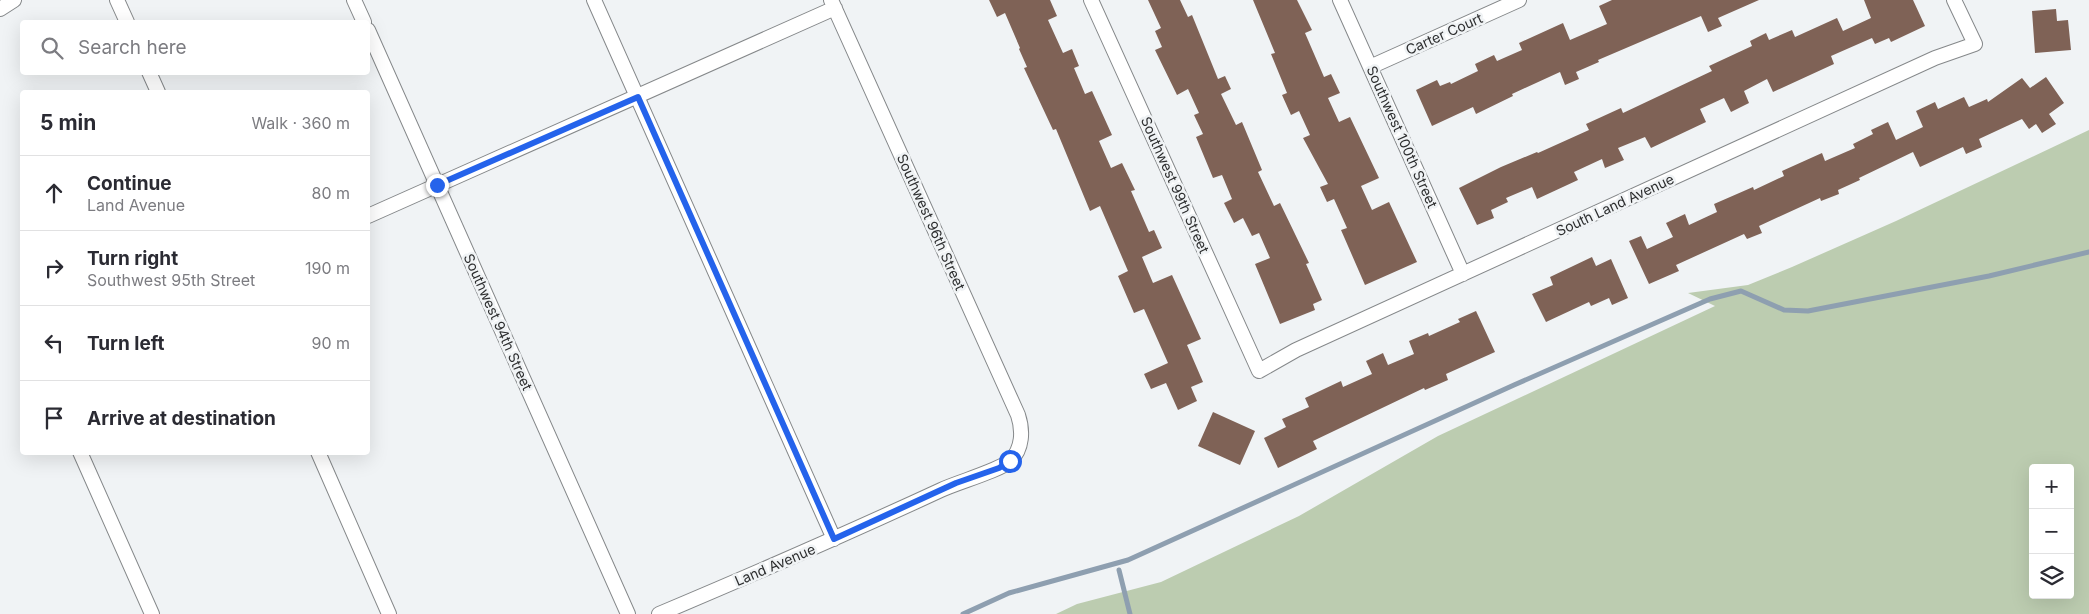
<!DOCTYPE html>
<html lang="en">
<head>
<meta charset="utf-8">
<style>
  body { margin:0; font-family:Inter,sans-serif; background:#f7f7f7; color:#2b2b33 }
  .controls { position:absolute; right:15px; bottom:15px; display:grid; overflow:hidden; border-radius:5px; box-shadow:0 5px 20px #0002 }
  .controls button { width:45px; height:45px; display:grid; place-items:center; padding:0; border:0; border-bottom:1px solid #e1e1e2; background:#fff; color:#2b2b33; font:25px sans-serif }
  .stop { position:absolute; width:15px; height:15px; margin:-11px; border:4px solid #2563eb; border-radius:50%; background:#fff }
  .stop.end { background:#2563eb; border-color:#fff; box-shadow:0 1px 5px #0008 }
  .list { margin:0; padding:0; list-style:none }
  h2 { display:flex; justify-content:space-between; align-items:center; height:65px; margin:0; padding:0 20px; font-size:21px }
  h2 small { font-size:16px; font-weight:400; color:#7c7c81 }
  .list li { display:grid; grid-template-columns:32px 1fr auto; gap:15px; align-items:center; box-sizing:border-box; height:75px; padding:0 20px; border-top:1px solid #e1e1e2 }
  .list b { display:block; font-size:19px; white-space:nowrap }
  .list p { margin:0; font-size:16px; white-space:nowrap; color:#7c7c81 }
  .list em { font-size:16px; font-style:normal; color:#7c7c81 }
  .icon { flex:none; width:28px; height:28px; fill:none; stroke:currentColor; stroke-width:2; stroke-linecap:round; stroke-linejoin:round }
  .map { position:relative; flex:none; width:2089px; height:614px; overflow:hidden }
  .search { position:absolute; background:#fff; box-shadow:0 5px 20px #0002; left:20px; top:20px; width:350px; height:55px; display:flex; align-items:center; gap:12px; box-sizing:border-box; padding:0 18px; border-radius:5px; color:#7c7c81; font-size:19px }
  .panel { position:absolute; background:#fff; box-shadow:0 5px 20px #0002; left:20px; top:90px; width:350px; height:365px; border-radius:5px }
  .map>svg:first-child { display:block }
  .green { fill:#bcccb0; fill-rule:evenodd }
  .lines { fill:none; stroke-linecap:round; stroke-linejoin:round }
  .stream { stroke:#8e9fb0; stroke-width:5 }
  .building { fill:#7f6256 }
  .minor-casing { stroke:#85888a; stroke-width:16 }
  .minor { stroke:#fff; stroke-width:14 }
  .route { stroke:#2563eb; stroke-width:6 }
  .labels { text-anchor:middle; stroke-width:5; stroke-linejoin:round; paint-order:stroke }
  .street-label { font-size:14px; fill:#2d2e2f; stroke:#f0f3f5 }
</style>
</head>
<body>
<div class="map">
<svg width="2089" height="614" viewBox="0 0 2089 614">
  <rect width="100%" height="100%" fill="#f0f3f5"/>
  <path class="green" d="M2089,130V614H1056L1077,604L1161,582L1299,516L1438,436L1715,306L1688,293L1748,285L1792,267L1896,221ZM2033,468H2070V595H2033Z"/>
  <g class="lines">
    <path class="stream" d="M1119,570L1130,614
      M963,614L1009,593L1128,560L1514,385L1710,299L1741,291L1784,310L1808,311L1989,276L2089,252"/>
  </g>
  <path class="building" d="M989,0H1050L1057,16L1048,20L1063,53L1072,49L1079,66L1074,68L1085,94L1092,91L1112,135L1099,141L1111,168L1122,163L1135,190L1131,191L1149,232L1154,230L1162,248L1142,257L1153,283L1172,275L1201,339L1187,345L1203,382L1191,387L1197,401L1178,410L1166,383L1151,389L1144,374L1168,363L1144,309L1134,313L1118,276L1128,271L1100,206L1090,211L1056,129L1053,130L1024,68L1027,67L1019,49L1020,48L1005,13L997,17Z
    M1148,0H1180L1188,17L1192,15L1218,79L1225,76L1231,89L1221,94L1236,125L1242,122L1262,170L1258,172L1274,206L1280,203L1309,263L1306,264L1322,300L1313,304L1315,310L1280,324L1255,264L1270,258L1259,233L1252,236L1243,218L1234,223L1224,203L1232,199L1222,175L1213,178L1196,137L1203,134L1194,115L1199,113L1188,89L1177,95L1155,50L1162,47L1155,31L1161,28Z
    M1253,0H1297L1312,30L1305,33L1324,77L1331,74L1340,93L1328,98L1339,122L1350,117L1379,178L1361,186L1372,210L1389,202L1417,262L1365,285L1341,230L1347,228L1334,199L1327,202L1320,187L1328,184L1303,138L1310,135L1299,111L1291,115L1282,95L1287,93L1271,54L1275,53Z
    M1612,0H1759L1718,18L1722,26L1708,32L1701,16L1598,60L1599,62L1576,72L1579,79L1565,85L1560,72L1512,94L1513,96L1476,114L1473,107L1432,126L1416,90L1437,80L1440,86L1450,82L1451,84L1478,71L1475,64L1494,55L1497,61L1522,50L1519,43L1563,23L1570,40L1607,24L1599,6Z
    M1864,0H1913L1925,26L1891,42L1889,38L1875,44L1872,38L1831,56L1834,64L1773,92L1767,79L1744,91L1749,103L1731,112L1724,98L1700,109L1706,122L1651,148L1645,137L1618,148L1624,160L1605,168L1602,159L1574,172L1578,180L1537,199L1532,187L1506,198L1508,202L1491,210L1494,218L1477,225L1459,188L1501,167L1537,152L1538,153L1589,130L1586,124L1621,108L1623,113L1712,71L1709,66L1752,46L1750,41L1766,33L1769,40L1792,30L1795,37L1837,18L1843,31L1871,18Z
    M2056,9L2057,21L2068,20L2071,50L2035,53L2032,11Z
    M2046,77L2064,103L2049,114L2056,124L2042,133L2036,124L2029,129L2022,119L1979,139L1982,147L1966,154L1963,147L1920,167L1913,152L1859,178L1860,180L1838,190L1839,194L1821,201L1820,198L1759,226L1762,233L1747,239L1744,234L1676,265L1679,271L1649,284L1629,241L1641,236L1647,249L1673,237L1666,223L1685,214L1689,225L1717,212L1714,204L1753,187L1754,190L1784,176L1782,171L1822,153L1825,161L1855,148L1853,144L1873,134L1871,130L1888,122L1896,140L1923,127L1916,111L1935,102L1938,109L1964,97L1969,107L1987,99L1988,102L2022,78L2030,88Z
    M1592,257L1596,266L1611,259L1628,298L1612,305L1609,298L1591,306L1589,302L1546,322L1532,294L1553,285L1550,277Z
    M1476,311L1495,352L1446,374L1448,380L1425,390L1424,388L1313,441L1317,449L1278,468L1264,438L1286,427L1282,419L1309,407L1305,398L1341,381L1343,387L1372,374L1366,361L1383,353L1388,365L1414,354L1409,341L1428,333L1429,336L1460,322L1458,319Z
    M1213,412L1255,431L1240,465L1198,446Z"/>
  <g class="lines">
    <defs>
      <path id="minor" d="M117,0L127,22
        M354,0L364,22
        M594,0L834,539
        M1091,0L1259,371L1296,350L1935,58L1975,44L1954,0
        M1340,0L1463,274
        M0,9L14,0
        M368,30L628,614
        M1370,67L1519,0
        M149,72L158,92
        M368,216L835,8
        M80,452L152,614
        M318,452L389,614
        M659,614C754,574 848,533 941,490C958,482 998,471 1010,461C1023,449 1023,430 1018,415L831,0"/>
    </defs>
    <use href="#minor" class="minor-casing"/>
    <use href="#minor" class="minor"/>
  </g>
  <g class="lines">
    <path class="route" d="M437,185L638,97L834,539L956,483L999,468L1010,461"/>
  </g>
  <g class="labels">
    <g class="street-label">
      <text transform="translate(1444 34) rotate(-24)" y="5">Carter Court</text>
      <text transform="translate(1402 137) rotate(66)" y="5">Southwest 100th Street</text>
      <text transform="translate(1175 185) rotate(66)" y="5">Southwest 99th Street</text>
      <text transform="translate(1615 205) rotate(-25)" y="5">South Land Avenue</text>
      <text transform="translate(931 222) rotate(66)" y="5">Southwest 96th Street</text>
      <text transform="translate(498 322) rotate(66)" y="5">Southwest 94th Street</text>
      <text transform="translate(775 565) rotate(-23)" y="5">Land Avenue</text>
    </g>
  </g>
</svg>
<div class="controls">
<button>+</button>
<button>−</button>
<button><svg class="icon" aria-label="layers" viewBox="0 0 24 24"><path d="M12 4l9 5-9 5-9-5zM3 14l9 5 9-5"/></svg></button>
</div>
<div class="stop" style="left:1010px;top:461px"></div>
<div class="stop end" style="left:437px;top:185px"></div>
<div class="search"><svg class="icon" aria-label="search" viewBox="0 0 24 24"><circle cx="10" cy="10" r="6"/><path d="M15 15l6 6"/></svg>Search here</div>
<section class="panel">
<h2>5 min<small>Walk · 360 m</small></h2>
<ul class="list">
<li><svg class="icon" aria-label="ahead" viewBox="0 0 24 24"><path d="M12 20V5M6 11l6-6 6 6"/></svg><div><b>Continue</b><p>Land Avenue</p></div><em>80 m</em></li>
<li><svg class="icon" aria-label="right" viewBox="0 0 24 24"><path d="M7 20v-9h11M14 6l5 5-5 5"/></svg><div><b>Turn right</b><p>Southwest 95th Street</p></div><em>190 m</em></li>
<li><svg class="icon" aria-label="left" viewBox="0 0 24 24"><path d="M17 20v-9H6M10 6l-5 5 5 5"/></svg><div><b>Turn left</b></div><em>90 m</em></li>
<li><svg class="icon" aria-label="arrive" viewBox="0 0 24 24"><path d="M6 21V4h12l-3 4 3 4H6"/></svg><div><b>Arrive at destination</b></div></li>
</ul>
</section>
</div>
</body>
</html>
